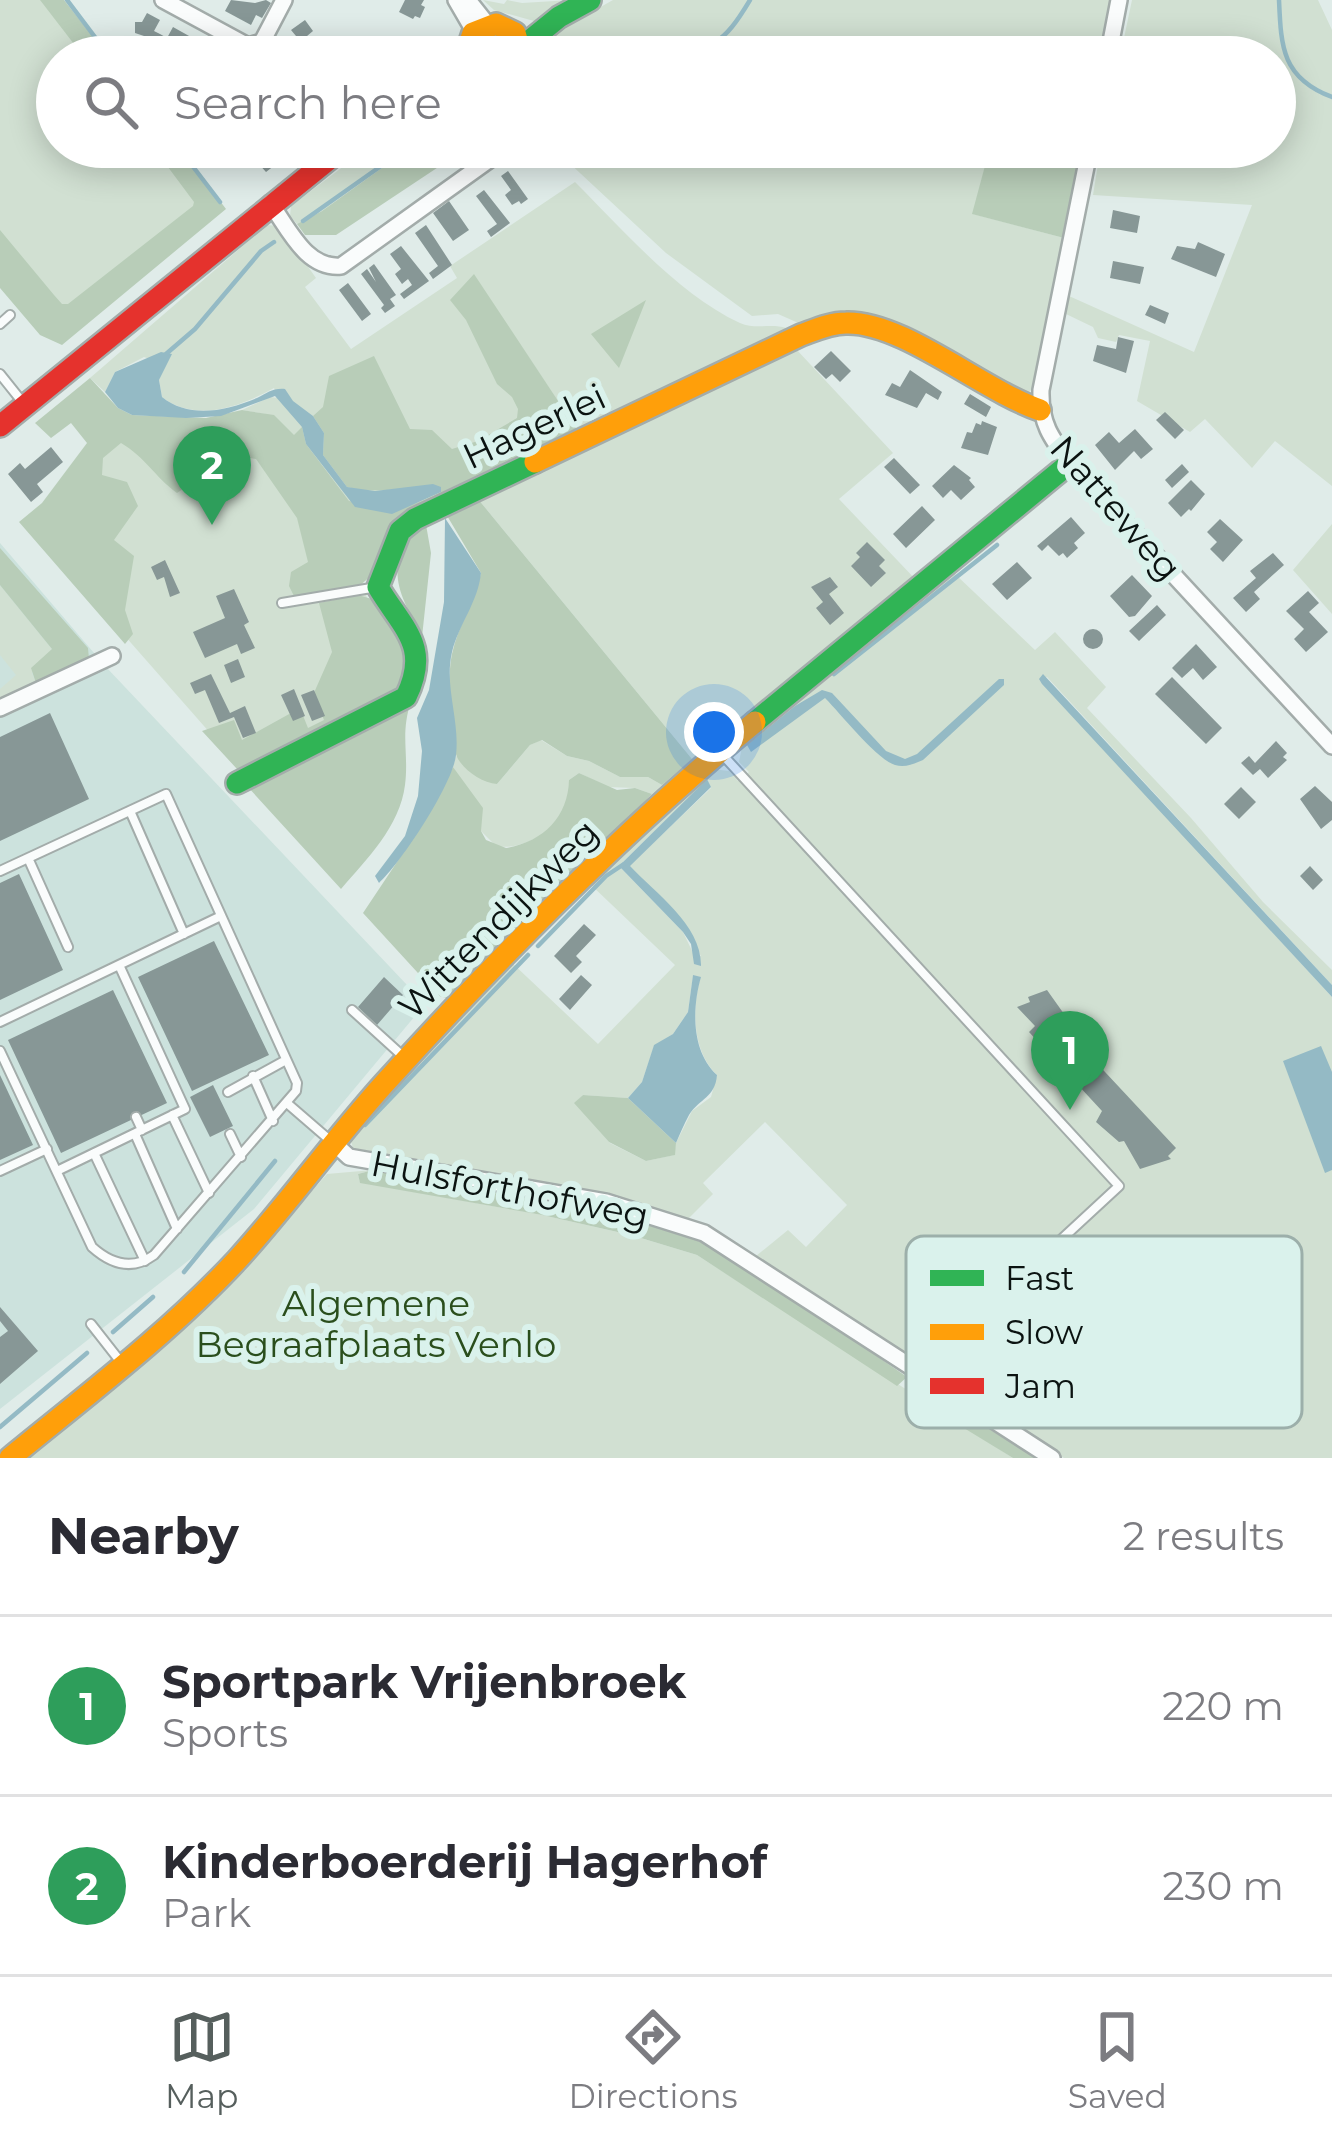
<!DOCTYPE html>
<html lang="en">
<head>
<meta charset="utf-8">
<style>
  body { margin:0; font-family:Montserrat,sans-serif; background:#f7f7f7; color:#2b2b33 }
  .you { position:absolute; left:714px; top:732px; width:42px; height:42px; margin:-30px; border:9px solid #fff; border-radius:50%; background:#1a73e8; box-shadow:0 0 0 18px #1a73e833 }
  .badge { display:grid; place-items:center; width:78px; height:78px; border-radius:50%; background:#565f5d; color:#fff; font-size:39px; font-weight:700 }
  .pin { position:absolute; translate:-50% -99px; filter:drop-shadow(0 3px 6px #0008) }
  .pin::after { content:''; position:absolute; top:63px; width:42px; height:36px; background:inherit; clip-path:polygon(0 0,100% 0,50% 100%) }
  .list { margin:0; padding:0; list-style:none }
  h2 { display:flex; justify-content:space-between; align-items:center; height:156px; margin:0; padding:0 48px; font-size:51px }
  h2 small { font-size:39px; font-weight:400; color:#7c7c81 }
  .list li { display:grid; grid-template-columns:78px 1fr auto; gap:36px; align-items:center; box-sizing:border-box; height:180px; padding:0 48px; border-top:3px solid #e1e1e2 }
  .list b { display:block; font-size:45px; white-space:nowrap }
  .list p { margin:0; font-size:39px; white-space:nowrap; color:#7c7c81 }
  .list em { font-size:39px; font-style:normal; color:#7c7c81 }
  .icon { flex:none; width:66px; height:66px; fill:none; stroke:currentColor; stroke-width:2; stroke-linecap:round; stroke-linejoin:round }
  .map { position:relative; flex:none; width:1332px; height:1458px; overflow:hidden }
  .search { position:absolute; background:#fff; box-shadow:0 6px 30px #0003; left:36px; right:36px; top:36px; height:132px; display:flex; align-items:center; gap:30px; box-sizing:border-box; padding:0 42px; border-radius:66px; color:#7c7c81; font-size:45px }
  .sheet { height:516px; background:#fff }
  nav { display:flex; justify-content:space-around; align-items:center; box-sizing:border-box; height:168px; border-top:3px solid #e1e1e2; background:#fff; font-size:33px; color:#7c7c81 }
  nav a { display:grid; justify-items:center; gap:6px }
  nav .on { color:#565f5d }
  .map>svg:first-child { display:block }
  .built { fill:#cce2dd }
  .green { fill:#d1e0d2; fill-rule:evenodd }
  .forest { fill:#b8cdb8 }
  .water { fill:#94bac5 }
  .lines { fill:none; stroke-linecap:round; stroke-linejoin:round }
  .stream { stroke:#94bac5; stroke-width:4.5 }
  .building { fill:#879796 }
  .lane-casing { stroke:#a3acaa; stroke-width:12 }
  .street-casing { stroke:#a3acaa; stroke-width:20 }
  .fast-casing { stroke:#a3acaa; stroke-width:26 }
  .slow-casing { stroke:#a3acaa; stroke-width:26 }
  .jam-casing { stroke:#a3acaa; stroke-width:26 }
  .lane { stroke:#fafcfc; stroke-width:8 }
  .street { stroke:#fafcfc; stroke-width:15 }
  .fast { stroke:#30b455; stroke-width:21 }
  .slow { stroke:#ff9f0a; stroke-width:21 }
  .jam { stroke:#e5322d; stroke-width:21 }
  .labels { text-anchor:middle; stroke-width:12; stroke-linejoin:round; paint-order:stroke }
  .street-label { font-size:36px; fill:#0b1311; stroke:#daf2ec }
  .park-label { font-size:36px; fill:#2a4e1c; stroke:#daf2ec }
  .key { fill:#daf2ec; stroke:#9cafaa; stroke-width:3 }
  .key-label { font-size:33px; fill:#0b1311 }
</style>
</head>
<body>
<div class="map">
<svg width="1332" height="1458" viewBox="0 0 1332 1458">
  <rect width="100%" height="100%" fill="#e0ece9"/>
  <path class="built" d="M0,543L106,667L425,1004L254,1209L0,1409Z"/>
  <path class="green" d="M0,0H49L94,57H57V147H165L210,205L64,329L0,245Z
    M483,0L504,4L507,0L522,3L571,0L534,21L494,10Z
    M613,0H1112L1101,57L1015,54L1014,57H537L540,41Z
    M1132,0H1318L1332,30V486L1275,441L1252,468L1205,419L1190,432L1137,401L1150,341L1119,335L1116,342L1098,338L1093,327L1066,314L1069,296L1194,352L1252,205L1093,195L1100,152L1137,155L1139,148L1275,147V57H1120Z
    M369,147H411L322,211L297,224L290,216L291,206Z
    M552,147H990L973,214L1064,238L1035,386L1028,393L1022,392L955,353L904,333L803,325L778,314L752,316L666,253Z
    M575,182C622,229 679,295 740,323C756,330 771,323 786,328L787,334L580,434L473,274L566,428L394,521L362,576L388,693L240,767L30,528L103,431L265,414L242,410L270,397L279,398L274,388C240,407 195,423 162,397L159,380L164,364L144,357L115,372L105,392L90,378L267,225L279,226L316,278L305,287L351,349L457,278L450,266Z
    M796,349L893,453L839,499L918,582L802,669L692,759L478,499Z
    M1332,524V614L1293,570Z
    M955,574L1035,650L1055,632L1106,687L1087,708L1191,818L1263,902L1332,970V985L1047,677L1040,679L1332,997V1458H1064L936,1378L931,1367L937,1361L929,1355L916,1362L756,1256L788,1230L806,1247L847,1205L765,1122L703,1183L713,1194L688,1219L605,1194L353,1148L350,1138L510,961L598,1044L675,965L589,883L711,769L729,771L738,781L749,772L739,762L743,742ZM707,780L711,788L629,866L670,907L701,956L694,955L683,932L619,866ZM693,976L700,978C692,1009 692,1051 717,1075L711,1097L692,1111L676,1143L674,1155L646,1161L610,1143L575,1103L583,1095L628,1098L642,1082L654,1046L673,1034L688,1012Z
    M0,585L52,649L32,673L36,683L0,699V689L16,675L0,655Z
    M541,740L567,756L589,761L620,777H648L662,785L652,794L635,788L608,787L579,773L569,780C569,790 569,802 565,811C554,833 519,851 496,846L481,831V823L453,767L456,756L497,784L530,745Z
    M373,1170L358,1174L360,1182L542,1215L631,1235L697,1255L1013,1458H27L214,1302L327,1174Z"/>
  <path class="forest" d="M40,0H64L109,57H84Z
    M153,147H179L226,209L62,345L40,335L0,288V230L54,295L62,304H68L193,206L194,202Z
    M411,147H463L464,150L336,235H305L297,224L322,211Z
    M990,147H1083L1064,238L972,214Z
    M474,274L580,434L390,540L371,576L359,586L294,596L289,586L291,572L308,562L297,518L256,459L232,455L177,493C155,477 145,457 121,443L103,458L102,475L127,482L138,506L114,540L134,556L125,610L133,634L125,644L19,522L42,503L87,443L71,423L51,438L35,423L90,378L118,408L132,415L206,418L242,410L274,415L294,435L302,427L306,444L349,501C393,508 400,513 441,492C409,483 379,496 347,487L323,455L324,433L313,416L323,407L329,376L374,356L410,429L432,430L452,449L478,441L517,418L518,409L512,397L497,384L466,320L450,300Z
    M646,300L619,368L591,334Z
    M478,499L692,759L662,785L648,777H620L589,761L567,756L542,740L530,745L497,784C483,783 466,772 458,759C449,740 447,676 452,654C458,625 475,602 481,573L446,514Z
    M425,519L431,553L422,637C396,588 382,564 425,519Z
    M0,548L88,648L89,659L36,683L31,668L52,649L0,585Z
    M358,595L379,601L413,656L399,690L242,770L237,769L202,731L234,720L242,740L300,708L308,728L324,720L313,695L332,652L319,603Z
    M411,701C400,735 409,753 405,785C400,826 367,859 341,889L247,786Z
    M453,767L483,808L481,831L486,840L506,848C543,842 568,817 569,780L579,773L617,790L635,788L652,794L450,999L439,996L363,913L425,820Z
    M583,1095L628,1098L676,1143L675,1155L646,1161L609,1142L574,1103Z
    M373,1170C469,1183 621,1198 706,1245C776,1283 841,1332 907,1377L897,1386L697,1255L631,1235L542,1215L360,1183L358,1174Z
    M924,1388L1034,1457L1033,1458H1013L905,1392Z"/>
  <path class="water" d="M161,352L172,354L159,380L162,397C189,419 226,411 257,398C268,393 272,388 285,389L293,401L313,416L324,433L323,455L347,487L375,491L433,484L441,487V492L392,514L355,507L306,444L302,427L275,396L221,416L186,418L132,415L118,408L105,392L115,372Z
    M445,518L481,573C478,602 459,624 452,652C444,687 460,720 456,755C453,784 401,863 379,883L375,876L405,836L418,796L422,751L417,718L429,690L444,602Z
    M1043,674L1332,985V997L1042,684L1039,679Z
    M999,679H1004V685L923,760C914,764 905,768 895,765C875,758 842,715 825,698L751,752L747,745L795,706L822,690L832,693L886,751L905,759L917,754Z
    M707,779L711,787L630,866C655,893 702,925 701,966L694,964L691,944L683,932L619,866Z
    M693,975L701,977C692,1008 691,1051 717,1075C715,1098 700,1098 689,1115C684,1124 680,1134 676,1143L628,1098L642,1082L654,1045L673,1034L688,1012Z
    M1321,1046L1332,1072V1170L1325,1173L1283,1061Z"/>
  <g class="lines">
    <path class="stream" d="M67,0L110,57
      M1279,0C1281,47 1282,78 1332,97
      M662,57C713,49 723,45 750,0
      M178,147L220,202
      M303,221L408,147
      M166,354L195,329L261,251L274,242
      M834,674L997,545
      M538,946L606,876L624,864
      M365,1125L528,955
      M184,1272L275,1161
      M113,1332L153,1297
      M0,1427L87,1353"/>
  </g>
  <path class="building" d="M231,0L255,3L266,0L271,3L262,18L256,15L251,25L225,11Z
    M405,0H424L421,5L425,7L420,18L415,16L413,19L399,12Z
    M147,13L160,20L154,31L160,34L167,38L173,27L198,41L192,51L197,57L175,53L166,57L140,43L144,36L135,33V22H142Z
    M305,20L313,31L307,36L312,42L318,37L333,57L295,55L286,43L296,36L291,30Z
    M256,147H287L275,156L279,162L266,172L257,162L263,157Z
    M508,171L528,199L521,204L519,201L512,205L505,195L511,190L501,176Z
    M484,190L510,223L491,237L487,231L497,224L476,196Z
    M449,201L469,230L453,241L433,213Z
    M1113,210L1140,216L1137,233L1110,228Z
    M426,225L452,265L433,279L429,273L438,266L415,233Z
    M1198,242L1225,254L1216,277L1171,259L1177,246L1195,249Z
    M401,246L429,281L404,299L400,294L412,285L408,279L402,284L395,274L401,269L390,254Z
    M1113,261L1144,267L1140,284L1110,278Z
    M374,264L396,295L390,299L395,306L385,313L381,308L384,305L361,274L367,269L376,282L369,268Z
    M348,283L371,314L362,321L339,290Z
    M1150,305L1169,313L1165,324L1145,315Z
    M1118,337L1134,341L1126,373L1093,361L1097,345L1116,349Z
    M831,351L851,371L840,382L832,374L826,379L814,367Z
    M910,370L942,392L938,400L926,393L917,408L885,395L892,383L900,387Z
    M970,394L991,407L986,417L964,404Z
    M1165,412L1184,430L1175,439L1156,420Z
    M982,421L997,427L988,455L961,448L967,432L972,433L976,423L981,425Z
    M1135,429L1153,449L1141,459L1134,451L1115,470L1095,445L1109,432L1119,443Z
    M51,447L63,462L37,484L43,492L31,502L8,474L20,463L25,469Z
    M894,458L920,485L910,494L884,467Z
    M1182,464L1189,472L1172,488L1165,480Z
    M954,465L971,478L969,480L975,487L961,500L951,490L943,498L932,486Z
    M1191,480L1205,494L1191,511L1189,509L1181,517L1168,503Z
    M922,506L935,520L906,548L893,534Z
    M1071,517L1085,533L1074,543L1078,548L1067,558L1063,553L1059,556L1048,545L1042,551L1037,546Z
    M1220,519L1243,540L1223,562L1210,549L1217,542L1207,532Z
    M867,542L885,560L879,566L886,573L871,587L851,566L860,557L856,553Z
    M1273,553L1284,565L1254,592L1260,599L1246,612L1233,598L1256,578L1250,571Z
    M165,560L180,593L170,597L164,577L157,580L151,567Z
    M1017,562L1032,578L1007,600L992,584Z
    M1132,575L1152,596L1135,616L1129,617L1110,596Z
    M830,577L838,587L829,594L844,613L830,625L816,608L823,602L811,587Z
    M234,589L249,622L244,625L255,648L241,654L237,644L205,658L193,632L225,618L216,596Z
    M1308,591L1319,603L1309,612L1328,632L1306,652L1294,639L1304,629L1286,611Z
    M1157,605L1166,615L1139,641L1129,631Z
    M1083 639a10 10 0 1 1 20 0a10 10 0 1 1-20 0Z
    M1196,644L1217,667L1203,680L1193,668L1182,678L1172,668Z
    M238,659L245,677L231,683L224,665Z
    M211,674L230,713L245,706L256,733L243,738L234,717L219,723L205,690L195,694L190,683Z
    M1172,677L1222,728L1206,744L1155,694Z
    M294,689L305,716L293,721L281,695Z
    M314,690L325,716L312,721L301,695Z
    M50,713L89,799L0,841V737Z
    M1276,741L1287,753L1283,757L1287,760L1268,778L1260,769L1253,775L1241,763L1249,756L1255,763Z
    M1315,786L1332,802V820L1321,829L1300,799Z
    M1241,787L1256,802L1239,819L1224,804Z
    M1310,866L1323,880L1313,890L1300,876Z
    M19,874L63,970L0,1000V883Z
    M584,924L596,935L576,956L582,962L571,973L554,956Z
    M214,941L269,1055L192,1091L138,977Z
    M581,975L592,985L570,1010L559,999Z
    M384,977L403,995L377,1025L358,1007Z
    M113,990L167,1103L61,1153L8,1040Z
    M1047,990L1069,1021L1063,1027L1176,1148L1168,1156L1171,1159L1140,1169L1124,1141L1119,1142L1096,1122L1102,1111L1029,1032L1035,1026L1017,1007L1030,1002L1028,997Z
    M0,1075L33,1145L0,1160Z
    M213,1085L233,1126L210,1137L190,1097Z
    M0,1307L38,1351L0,1384V1337L8,1331L0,1321Z"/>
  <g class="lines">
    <defs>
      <path id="lane" d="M0,324L10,315
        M0,374L24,404
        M282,603L377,587
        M720,752L1119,1186L919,1371
        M130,811L184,934
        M28,858L68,947
        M0,871L166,794L297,1083L296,1091L154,1255C132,1271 111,1264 92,1247L0,1051
        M352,1010L406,1059
        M0,1022L221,916
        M253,1076L273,1121
        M228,1092L286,1060
        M288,1104L332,1142
        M172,1115L209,1193
        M136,1117L142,1130
        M135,1134L177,1229
        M230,1134L241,1157
        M94,1153L145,1261
        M0,1171L47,1149
        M57,1171L185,1109L119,965
        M91,1324L120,1361"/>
      <path id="street" d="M163,0L248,46L262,42L284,0
        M456,0L474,31
        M468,0L487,24
        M1108,57L1119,0
        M1090,147L1041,390C1040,423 1051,438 1070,463L1332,746
        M270,203C289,229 306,269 341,266L507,147
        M0,708L112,656
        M336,1145L349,1157L606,1202L704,1233L1052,1458"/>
      <path id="fast" d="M522,47L559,17L590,0
        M755,722L1070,463
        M237,783L406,697C431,646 403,629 378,587L400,531L415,519L535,462"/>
      <path id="slow" d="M465,57L473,33L496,24L515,33L522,57
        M535,462L801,335C815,330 830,323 846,323C902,321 982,390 1040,410
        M10,1458C87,1395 169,1333 237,1260C288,1204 332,1142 383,1085C499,957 622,832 755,722"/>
      <path id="jam" d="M0,426L344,147"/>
    </defs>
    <use href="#lane" class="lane-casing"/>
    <use href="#street" class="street-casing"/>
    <use href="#fast" class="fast-casing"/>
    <use href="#slow" class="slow-casing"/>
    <use href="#jam" class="jam-casing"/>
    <use href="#lane" class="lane"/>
    <use href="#street" class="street"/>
    <use href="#fast" class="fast"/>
    <use href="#slow" class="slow"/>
    <use href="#jam" class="jam"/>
  </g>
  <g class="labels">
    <g class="street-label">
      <text transform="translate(534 426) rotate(-25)" y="13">Hagerlei</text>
      <text transform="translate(1116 508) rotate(49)" y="13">Natteweg</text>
      <text transform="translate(498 919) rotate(-45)" y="13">Wittendijkweg</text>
      <text transform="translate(510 1189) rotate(11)" y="13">Hulsforthofweg</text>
    </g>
    <g class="park-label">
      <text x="376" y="1316">Algemene<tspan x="376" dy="41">Begraafplaats Venlo</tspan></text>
    </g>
  </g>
  <rect x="906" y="1236" width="396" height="192" rx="18" class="key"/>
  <rect x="930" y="1270" width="54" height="16" fill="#30b455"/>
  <rect x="930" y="1324" width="54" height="16" fill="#ff9f0a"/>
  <rect x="930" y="1378" width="54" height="16" fill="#e5322d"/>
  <g class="key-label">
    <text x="1005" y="1290">Fast</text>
    <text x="1005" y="1344">Slow</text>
    <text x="1005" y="1398">Jam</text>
  </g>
</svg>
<div class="you"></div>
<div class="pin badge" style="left:1070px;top:1110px;background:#2e9e5b">1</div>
<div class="pin badge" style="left:212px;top:525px;background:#2e9e5b">2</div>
<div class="search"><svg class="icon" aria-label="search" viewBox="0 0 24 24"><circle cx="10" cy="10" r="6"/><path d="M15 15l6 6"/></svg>Search here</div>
</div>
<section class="sheet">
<h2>Nearby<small>2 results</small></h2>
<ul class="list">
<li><span class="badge" style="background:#2e9e5b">1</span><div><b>Sportpark Vrijenbroek</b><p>Sports</p></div><em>220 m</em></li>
<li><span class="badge" style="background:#2e9e5b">2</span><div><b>Kinderboerderij Hagerhof</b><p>Park</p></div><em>230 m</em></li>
</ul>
</section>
<nav>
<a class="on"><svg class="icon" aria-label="map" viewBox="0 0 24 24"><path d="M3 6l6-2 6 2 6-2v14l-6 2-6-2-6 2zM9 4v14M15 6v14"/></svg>Map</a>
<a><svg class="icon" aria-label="directions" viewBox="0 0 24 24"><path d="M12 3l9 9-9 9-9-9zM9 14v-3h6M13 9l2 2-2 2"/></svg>Directions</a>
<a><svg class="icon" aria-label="saved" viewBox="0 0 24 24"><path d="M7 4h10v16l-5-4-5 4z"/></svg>Saved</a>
</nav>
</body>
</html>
